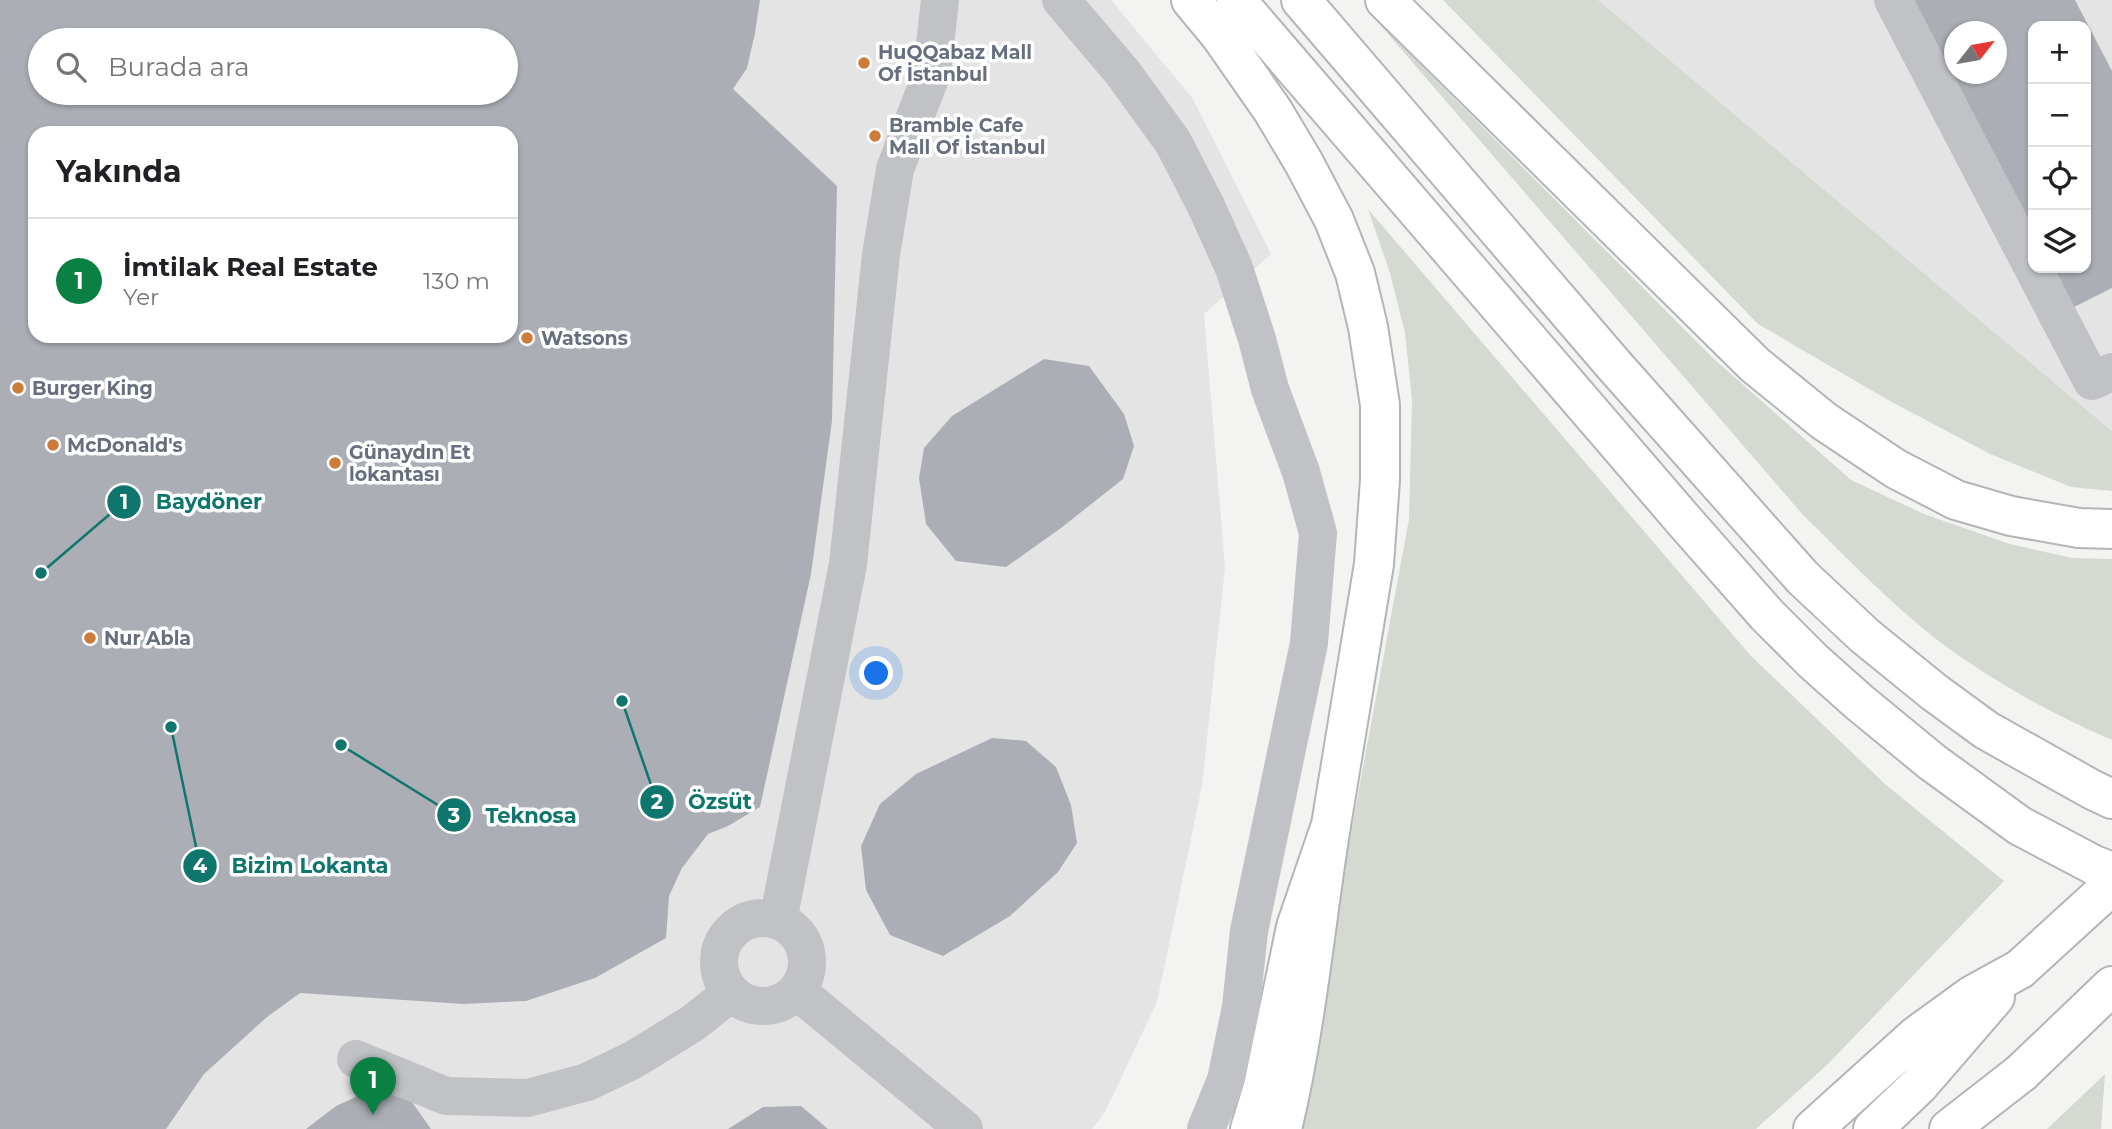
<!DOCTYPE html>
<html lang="tr">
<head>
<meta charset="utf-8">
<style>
  body { margin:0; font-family:Montserrat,sans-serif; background:#f6f6f6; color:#202124 }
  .controls { position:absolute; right:21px; top:21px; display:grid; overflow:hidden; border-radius:14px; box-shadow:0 2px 5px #0004 }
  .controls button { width:63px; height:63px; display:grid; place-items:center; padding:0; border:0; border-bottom:2px solid #e0e0e0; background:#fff; color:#202124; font:35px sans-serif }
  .compass { position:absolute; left:1944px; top:21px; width:63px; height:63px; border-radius:50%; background:#fff; box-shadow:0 2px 5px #0004; rotate:59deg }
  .you { position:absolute; left:877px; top:674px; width:24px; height:24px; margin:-18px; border:5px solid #fff; border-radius:50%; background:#1a73e8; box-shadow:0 0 0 10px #1a73e833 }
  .badge { display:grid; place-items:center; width:46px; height:46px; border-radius:50%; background:#0b8043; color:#fff; font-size:23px; font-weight:700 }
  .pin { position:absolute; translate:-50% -58px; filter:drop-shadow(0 2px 4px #0008) }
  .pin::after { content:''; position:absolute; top:37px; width:24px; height:21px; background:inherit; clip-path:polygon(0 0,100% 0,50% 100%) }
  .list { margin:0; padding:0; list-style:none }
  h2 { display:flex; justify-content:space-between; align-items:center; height:91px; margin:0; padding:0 28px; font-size:30px }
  h2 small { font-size:23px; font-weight:400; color:#757577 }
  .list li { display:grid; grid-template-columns:46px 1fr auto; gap:21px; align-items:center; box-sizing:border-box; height:126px; padding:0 28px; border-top:2px solid #e0e0e0 }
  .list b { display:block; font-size:26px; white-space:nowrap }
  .list p { margin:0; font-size:23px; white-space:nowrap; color:#757577 }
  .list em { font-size:23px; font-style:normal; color:#757577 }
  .icon { flex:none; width:38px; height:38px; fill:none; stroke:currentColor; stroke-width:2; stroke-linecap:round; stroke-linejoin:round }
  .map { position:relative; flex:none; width:2112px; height:1129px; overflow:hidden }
  .search { position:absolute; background:#fff; box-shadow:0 2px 5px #0004; left:28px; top:28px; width:490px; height:77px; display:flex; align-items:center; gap:18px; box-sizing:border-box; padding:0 24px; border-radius:38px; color:#757577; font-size:26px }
  .panel { position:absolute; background:#fff; box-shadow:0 2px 5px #0004; left:28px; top:126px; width:490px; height:217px; border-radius:21px }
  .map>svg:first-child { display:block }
  .built { fill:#e4e4e4; fill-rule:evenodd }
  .green { fill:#d4dad2 }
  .building { fill:#abafb5; fill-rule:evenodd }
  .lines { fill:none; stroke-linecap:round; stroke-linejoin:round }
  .major-casing { stroke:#b3b5b9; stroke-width:42 }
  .highway-casing { stroke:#b3b4b8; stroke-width:42 }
  .minor { stroke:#c0c2c5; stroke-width:38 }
  .major { stroke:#fff; stroke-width:38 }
  .highway { stroke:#fff; stroke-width:38 }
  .poi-dot { fill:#cc7b38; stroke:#fff; stroke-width:2.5 }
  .labels { text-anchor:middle; stroke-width:7; stroke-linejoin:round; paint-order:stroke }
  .poi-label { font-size:19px; font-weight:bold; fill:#676e7e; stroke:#fff; text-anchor:start }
  .leader { fill:none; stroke:#0f766e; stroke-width:2.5 }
  .callout-dot { fill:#0f766e; stroke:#fff; stroke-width:2.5 }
  .mark-label { font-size:21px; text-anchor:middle; font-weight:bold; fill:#fff }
  .callout-label { font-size:21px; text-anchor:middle; font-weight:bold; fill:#0f766e; stroke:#fff; stroke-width:7; stroke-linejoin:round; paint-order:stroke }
</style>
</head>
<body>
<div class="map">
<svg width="2112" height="1129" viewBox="0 0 2112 1129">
  <rect width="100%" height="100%" fill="#f3f4f1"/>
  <path class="built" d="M0,0H1111L1193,99L1271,254L1204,314L1225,568L1202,786L1157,1002L1105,1112L1092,1129H0ZM40,40H506V93H40ZM35,133H511V336H35Z
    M1598,0H2112V431ZM2033,26H2086V268H2033ZM1954,32H1996V74H1954Z"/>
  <path class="green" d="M1443,0H1598L2112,431V491L2071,487L1990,454L1888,400L1758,324Z
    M1375,19L1715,360L1851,480L1924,514L2010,544L2072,558L2112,559V740C2050,713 1990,680 1936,639C1889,602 1846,557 1803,515Z
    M1368,209L1751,656L1885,784L2004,881L1828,1064L1756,1129H1296L1409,519L1412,400L1405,333L1390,273Z
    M2105,1074L2101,1129H2047Z"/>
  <path class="building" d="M0,0H760L755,33L747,68L733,89L837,186L832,421L811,574L760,807L728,826L708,834L682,868L669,896L666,938L595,978L526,1001L463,1004L300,993L267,1017L204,1074L166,1129H0ZM40,40H506V93H40ZM35,133H511V336H35Z
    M1898,0H2075L2112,71V288L2060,314L2036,268H2086V26H2033V262ZM1954,32H1996V74H1954Z
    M1044,359L1089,366L1124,414L1134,446L1123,479L1061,528L1006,567L956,561L926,524L919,478L924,448L952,416Z
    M992,738L1026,741L1056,767L1071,805L1077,843L1058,872L1010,916L943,956L890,935L866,890L861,846L880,804L916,774Z
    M375,1088L412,1102L431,1129H306L336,1106Z
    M801,1106L828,1129H728L763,1107Z"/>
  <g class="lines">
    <defs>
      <path id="major" d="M1191,0L1220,35L1273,111L1304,163L1334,220L1355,273L1368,327L1380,405V480L1374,564L1331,825L1296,927L1263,1087L1250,1129
        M1236,0L1686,523L1767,615L1813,661L1859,702L1932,762L2020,826L2094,865L2112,872
        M1301,0L1613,364L1803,578L1865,636L1934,692L1986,730L2091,789L2112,799
        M1385,0L1755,365L1824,421L1896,469L1956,500L2011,516L2079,528L2112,529
        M2020,969L2112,885
        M2021,1073L2112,986"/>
      <path id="highway" d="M1282,1129C1306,1029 1315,926 1331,825
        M1813,1129L1916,1036L1971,996L2020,969
        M1873,1129L1919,1085L1995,997
        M1949,1129L2021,1073"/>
    </defs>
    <use href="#major" class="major-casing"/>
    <use href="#highway" class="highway-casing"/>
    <path class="minor" d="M1061,0L1123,73L1173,142L1206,206L1234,268L1257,339L1270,389L1301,472L1318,533L1309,643L1249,931L1241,1007L1226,1080L1206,1129
      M1893,0L2092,381L2112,372
      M719 962a44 44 0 1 1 88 0a44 44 0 1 1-88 0Z
      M778,921L848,564L881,255L895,169L932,73L940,0
      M797,991L964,1129
      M356,1059L446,1096L528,1098L587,1082L633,1060L693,1023L731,993"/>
    <use href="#major" class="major"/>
    <use href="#highway" class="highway"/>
  </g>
  <g class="poi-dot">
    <circle cx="864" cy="63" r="7"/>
    <circle cx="875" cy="136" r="7"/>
    <circle cx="527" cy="338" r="7"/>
    <circle cx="18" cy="388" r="7"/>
    <circle cx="53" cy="445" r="7"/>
    <circle cx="335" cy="463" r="7"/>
    <circle cx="90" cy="638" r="7"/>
  </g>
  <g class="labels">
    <g class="poi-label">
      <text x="878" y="59">HuQQabaz Mall<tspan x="878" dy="22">Of İstanbul</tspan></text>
      <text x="889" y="132">Bramble Cafe<tspan x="889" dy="22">Mall Of İstanbul</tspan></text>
      <text x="541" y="345">Watsons</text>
      <text x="32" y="395">Burger King</text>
      <text x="67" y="452">McDonald's</text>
      <text x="349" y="459">Günaydın Et<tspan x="349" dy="22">lokantası</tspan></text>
      <text x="104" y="645">Nur Abla</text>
    </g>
  </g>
  <path class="leader" d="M41 573L124 502M622 701L657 802M341 745L454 815M171 727L200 866"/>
  <g class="callout-dot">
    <circle cx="41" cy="573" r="7"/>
    <circle cx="622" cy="701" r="7"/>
    <circle cx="341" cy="745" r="7"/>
    <circle cx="171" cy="727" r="7"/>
    <circle cx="124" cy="502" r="18"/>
    <circle cx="657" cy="802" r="18"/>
    <circle cx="454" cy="815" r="18"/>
    <circle cx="200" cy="866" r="18"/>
  </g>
  <g class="mark-label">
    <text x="124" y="509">1</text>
    <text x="657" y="809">2</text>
    <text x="454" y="823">3</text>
    <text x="200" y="873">4</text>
  </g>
  <g class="callout-label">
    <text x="209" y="509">Baydöner</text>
    <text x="720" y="809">Özsüt</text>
    <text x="531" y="823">Teknosa</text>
    <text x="310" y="873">Bizim Lokanta</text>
  </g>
</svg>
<div class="controls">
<button>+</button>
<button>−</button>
<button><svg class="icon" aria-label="locate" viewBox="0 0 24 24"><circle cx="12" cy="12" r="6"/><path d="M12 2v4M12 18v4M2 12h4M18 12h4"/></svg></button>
<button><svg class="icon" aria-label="layers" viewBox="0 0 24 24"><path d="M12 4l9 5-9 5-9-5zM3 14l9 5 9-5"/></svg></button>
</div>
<svg class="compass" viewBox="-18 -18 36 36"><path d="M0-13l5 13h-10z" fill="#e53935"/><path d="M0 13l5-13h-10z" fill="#757577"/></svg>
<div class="you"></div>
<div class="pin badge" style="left:373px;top:1115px">1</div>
<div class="search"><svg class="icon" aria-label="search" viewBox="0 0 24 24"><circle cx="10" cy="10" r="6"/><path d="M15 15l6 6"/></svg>Burada ara</div>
<section class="panel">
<h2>Yakında<small></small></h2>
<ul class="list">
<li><span class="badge">1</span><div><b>İmtilak Real Estate</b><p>Yer</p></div><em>130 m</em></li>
</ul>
</section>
</div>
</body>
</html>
